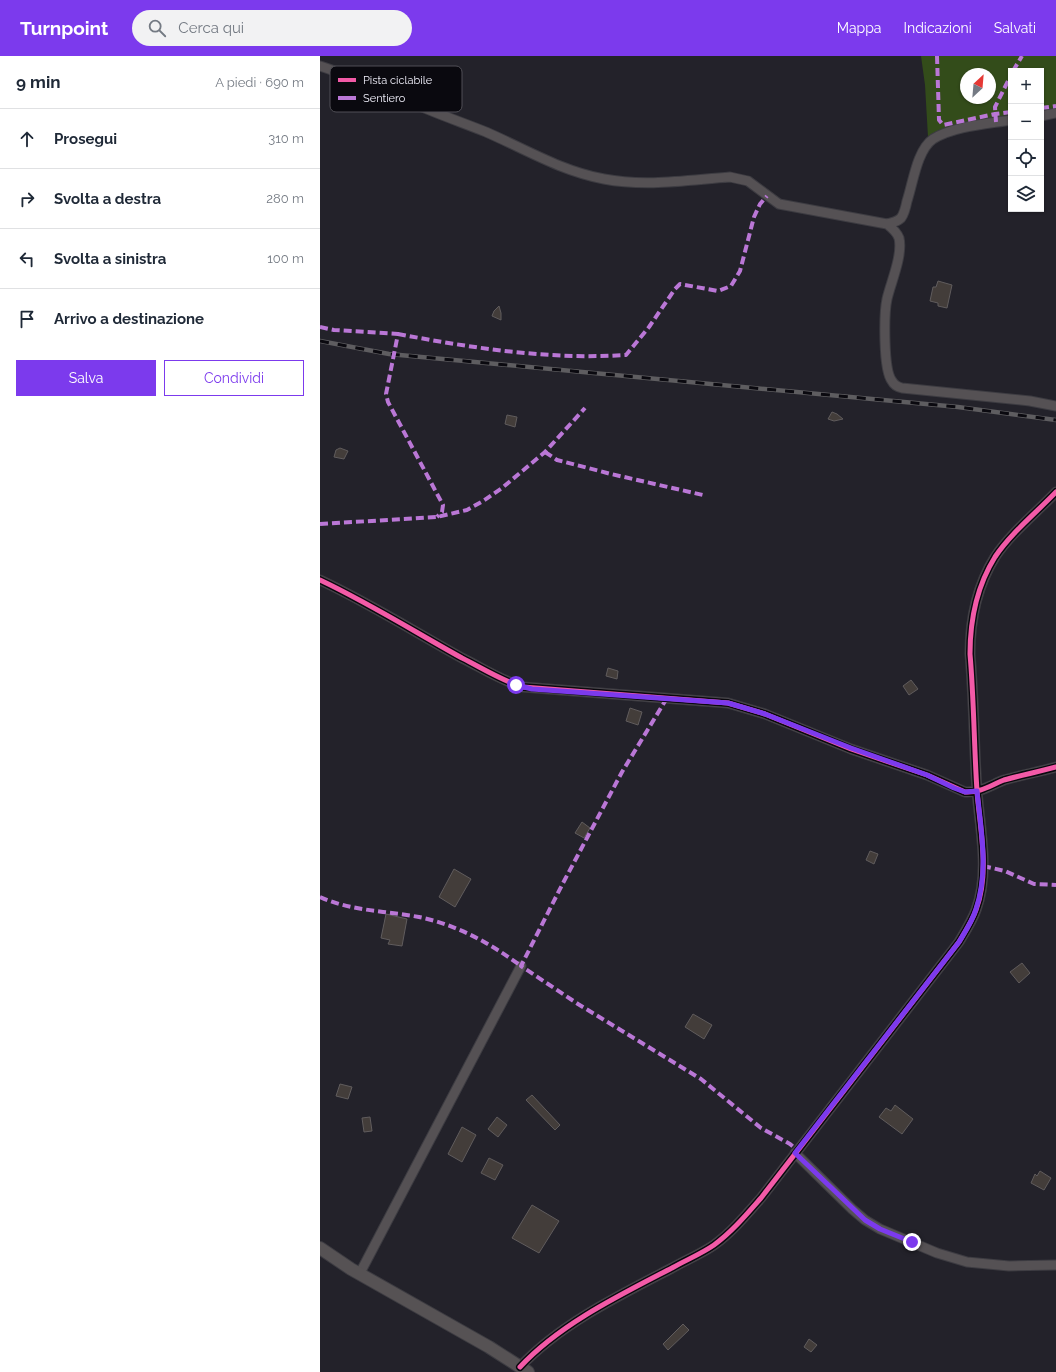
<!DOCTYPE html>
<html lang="it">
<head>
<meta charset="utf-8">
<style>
  body { margin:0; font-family:Raleway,sans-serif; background:#f2f2f3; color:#1f2937 }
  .controls { position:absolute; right:12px; top:12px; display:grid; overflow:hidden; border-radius:0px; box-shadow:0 1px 3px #0004 }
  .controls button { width:36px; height:36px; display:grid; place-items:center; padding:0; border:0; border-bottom:1px solid #e0e1e3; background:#fff; color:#1f2937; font:20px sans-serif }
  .compass { position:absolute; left:640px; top:12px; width:36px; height:36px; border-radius:50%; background:#fff; box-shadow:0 1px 3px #0004; rotate:26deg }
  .stop { position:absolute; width:12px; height:12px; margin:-9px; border:3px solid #7c3aed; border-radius:50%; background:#fff }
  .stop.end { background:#7c3aed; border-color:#fff; box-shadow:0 1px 4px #0008 }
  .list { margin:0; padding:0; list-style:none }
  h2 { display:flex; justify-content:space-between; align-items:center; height:52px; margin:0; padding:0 16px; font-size:17px }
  h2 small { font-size:13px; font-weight:400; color:#747a83 }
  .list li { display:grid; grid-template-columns:26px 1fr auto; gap:12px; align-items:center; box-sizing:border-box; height:60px; padding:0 16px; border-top:1px solid #e0e1e3 }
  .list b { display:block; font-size:15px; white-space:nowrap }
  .list em { font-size:13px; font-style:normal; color:#747a83 }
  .actions { display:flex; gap:8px; padding:12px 16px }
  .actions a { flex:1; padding:9px 0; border:1px solid #7c3aed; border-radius:0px; text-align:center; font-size:14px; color:#7c3aed }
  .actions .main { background:#7c3aed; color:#fff }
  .icon { flex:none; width:22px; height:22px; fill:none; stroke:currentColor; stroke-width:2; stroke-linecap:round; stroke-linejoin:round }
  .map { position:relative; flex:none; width:736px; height:1316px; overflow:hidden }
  header { display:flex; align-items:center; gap:24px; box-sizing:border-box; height:56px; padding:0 20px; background:#7c3aed; color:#fff }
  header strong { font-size:19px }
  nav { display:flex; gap:22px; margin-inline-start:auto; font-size:14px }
  .search { width:280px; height:36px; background:#f2f2f3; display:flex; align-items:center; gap:10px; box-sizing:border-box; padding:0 14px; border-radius:22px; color:#747a83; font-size:15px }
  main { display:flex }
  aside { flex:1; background:#fff }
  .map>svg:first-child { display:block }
  .forest { fill:#334c1a; fill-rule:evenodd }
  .building { fill:#433d3a; stroke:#605c5d }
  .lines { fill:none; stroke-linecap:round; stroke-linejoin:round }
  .minor-casing { stroke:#3d3c42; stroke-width:11 }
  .secondary-casing { stroke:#3d3c42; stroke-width:14 }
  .minor { stroke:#555154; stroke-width:9 }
  .secondary { stroke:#565254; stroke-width:12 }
  .rail-casing { stroke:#5e5d60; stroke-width:4.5 }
  .rail { stroke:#0a090f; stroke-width:3; stroke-dasharray:9; stroke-linecap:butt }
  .quiet { stroke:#ba77d6; stroke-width:4; stroke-dasharray:8 4; stroke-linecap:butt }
  .cycleway-casing { stroke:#0a090f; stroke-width:8 }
  .cycleway { stroke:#f35aa7; stroke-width:5 }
  .route { stroke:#7c3aed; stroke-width:5 }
  .key { fill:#0a090f; stroke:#504f56; stroke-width:1 }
  .key-label { font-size:11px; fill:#f2f1fc }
</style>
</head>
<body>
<header>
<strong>Turnpoint</strong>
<div class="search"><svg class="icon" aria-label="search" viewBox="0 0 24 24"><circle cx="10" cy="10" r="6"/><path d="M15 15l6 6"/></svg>Cerca qui</div>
<nav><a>Mappa</a><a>Indicazioni</a><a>Salvati</a></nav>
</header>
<main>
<aside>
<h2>9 min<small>A piedi · 690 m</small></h2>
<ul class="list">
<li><svg class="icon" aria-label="ahead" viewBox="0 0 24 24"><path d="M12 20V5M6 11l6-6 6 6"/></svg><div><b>Prosegui</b></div><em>310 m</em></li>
<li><svg class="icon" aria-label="right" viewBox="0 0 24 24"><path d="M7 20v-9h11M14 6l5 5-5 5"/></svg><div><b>Svolta a destra</b></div><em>280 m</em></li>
<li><svg class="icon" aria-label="left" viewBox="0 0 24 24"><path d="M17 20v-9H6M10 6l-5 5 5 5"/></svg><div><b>Svolta a sinistra</b></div><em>100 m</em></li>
<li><svg class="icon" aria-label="arrive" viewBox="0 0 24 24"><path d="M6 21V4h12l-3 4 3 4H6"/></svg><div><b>Arrivo a destinazione</b></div></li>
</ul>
<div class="actions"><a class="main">Salva</a><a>Condividi</a></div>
</aside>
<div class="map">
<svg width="736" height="1316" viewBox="0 0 736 1316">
  <rect width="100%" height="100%" fill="#23222a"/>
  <path class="forest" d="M601,0H736V53L721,55V15H691V58L635,71L608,81L605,29ZM646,18H670V42H646Z"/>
  <path class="building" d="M618,225L632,229L627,252L618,250V247L610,245L613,231H616Z
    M179,250L181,257V264L172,260L174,255Z
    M512,356L517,358L523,363L514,365L508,363Z
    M187,359L197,361L195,371L185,368Z
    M20,392L28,395L24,403L14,401L16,394Z
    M288,612L298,615L297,623L286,620Z
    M591,624L598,633L589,639L583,630Z
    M310,652L322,656L318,669L306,665Z
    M262,766L270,772L264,782L255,777Z
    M550,795L558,798L554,808L546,804Z
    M134,813L151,823L135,851L119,841Z
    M66,858L87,863L82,890L68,888L70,884L61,882Z
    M702,907L710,917L699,927L690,916Z
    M373,958L392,969L384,983L365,971Z
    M20,1028L32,1031L28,1043L16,1040Z
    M212,1039L240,1069L235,1074L206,1044Z
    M575,1049L593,1063L582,1078L559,1061L566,1052L571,1055Z
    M50,1061L52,1075L44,1076L42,1062Z
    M177,1061L187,1069L178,1081L168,1073Z
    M142,1071L156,1079L142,1106L128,1098Z
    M169,1102L183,1109L175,1124L161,1117Z
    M720,1115L731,1122L724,1134L711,1127L715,1118L717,1120Z
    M212,1149L239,1165L219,1197L192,1182Z
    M363,1268L369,1274L348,1294L343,1288Z
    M489,1283L497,1289L491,1296L484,1291Z"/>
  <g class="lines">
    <defs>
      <path id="minor" d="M0,10C37,22 71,38 107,53C126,61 146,68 166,76C205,93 241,115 284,123C326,131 368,124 410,121L428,125L459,148L567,168C572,167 577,166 581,162C584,158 586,150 587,145C593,127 597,94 613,83C634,70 667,68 691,64
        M721,60L736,57
        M567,168C572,172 577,176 579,182C583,199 571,226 567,243C564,257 563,314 572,325C574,329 578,331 582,332L710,345L736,350
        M0,524C49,547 95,576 142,602C162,612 182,625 203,631L408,647L445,658L531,693L607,719L645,736C660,737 671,729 684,724C701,719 719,716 736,711
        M475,1097L532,1153L545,1164L560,1173L617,1197L647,1206L689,1210L736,1209
        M40,1217L201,910
        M200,1311C240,1268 300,1239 352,1212C366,1204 381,1198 394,1189C412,1176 427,1158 441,1142L639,886C645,876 652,865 656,854C670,816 660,774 657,735C654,690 654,644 650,598C650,564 657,530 675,501C691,477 716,457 736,436"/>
      <path id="secondary" d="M0,1192L31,1213L169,1291L208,1316"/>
    </defs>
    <use href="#minor" class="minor-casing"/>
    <use href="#secondary" class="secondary-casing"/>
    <use href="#minor" class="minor"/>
    <use href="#secondary" class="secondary"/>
    <defs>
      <path id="rail" d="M0,285L69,298L638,351L736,364"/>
    </defs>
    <use href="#rail" class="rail-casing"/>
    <use href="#rail" class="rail"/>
    <path class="quiet" d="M617,0L619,64L623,69L675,58L691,56
      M693,15L702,0
      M721,52L736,50
      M676,66L675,51L691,19
      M0,271L14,274L78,278L66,338L68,346L123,449L122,456L117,461
      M78,278C152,292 230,304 306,299L329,271L355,233L360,228L398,235L411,230L420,215L434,161L440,148L447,140
      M225,396L237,404L291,418L383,439
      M0,468L117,461L147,454L163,445L182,432L225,396L265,352
      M347,642L302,716L242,829L201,910L258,948L381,1023L441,1072L470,1088L477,1094
      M663,810L685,815L714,828L736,829
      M0,841C31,855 66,855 99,861C137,869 170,887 201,910"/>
    <defs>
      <path id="cycleway" d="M0,524C49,547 95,576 142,602C162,612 182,625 203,631L408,647L445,658L531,693L607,719L645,736C660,737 671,729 684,724C701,719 719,716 736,711
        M200,1311C240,1268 300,1239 352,1212C366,1204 381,1198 394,1189C412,1176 427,1158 441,1142L639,886C645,876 652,865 656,854C670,816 660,774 657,735C654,690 654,644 650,598C650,564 657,530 675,501C691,477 716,457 736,436"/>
    </defs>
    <use href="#cycleway" class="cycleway-casing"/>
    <use href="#cycleway" class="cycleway"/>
  </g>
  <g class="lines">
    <path class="route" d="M196,629L212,633L408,647L445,658L531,692L607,719L634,732L645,736L657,735C661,774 669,815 656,853C653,864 645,876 639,886L475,1097L545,1164L560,1173L592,1186"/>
  </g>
  <rect x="10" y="10" width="132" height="46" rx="6" class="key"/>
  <rect x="18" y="22" width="18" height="4" fill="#f35aa7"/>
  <rect x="18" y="40" width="18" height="4" fill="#ba77d6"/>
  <g class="key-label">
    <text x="43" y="28">Pista ciclabile</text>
    <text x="43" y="46">Sentiero</text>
  </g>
</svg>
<div class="controls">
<button>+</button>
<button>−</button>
<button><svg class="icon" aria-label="locate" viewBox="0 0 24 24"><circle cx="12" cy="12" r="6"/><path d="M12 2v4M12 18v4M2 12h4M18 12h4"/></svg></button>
<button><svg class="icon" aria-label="layers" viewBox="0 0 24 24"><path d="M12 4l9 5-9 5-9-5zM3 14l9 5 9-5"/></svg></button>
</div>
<svg class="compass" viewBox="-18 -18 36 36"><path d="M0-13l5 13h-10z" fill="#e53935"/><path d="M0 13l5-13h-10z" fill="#747a83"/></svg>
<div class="stop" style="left:196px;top:629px"></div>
<div class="stop end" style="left:592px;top:1186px"></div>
</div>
</main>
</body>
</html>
